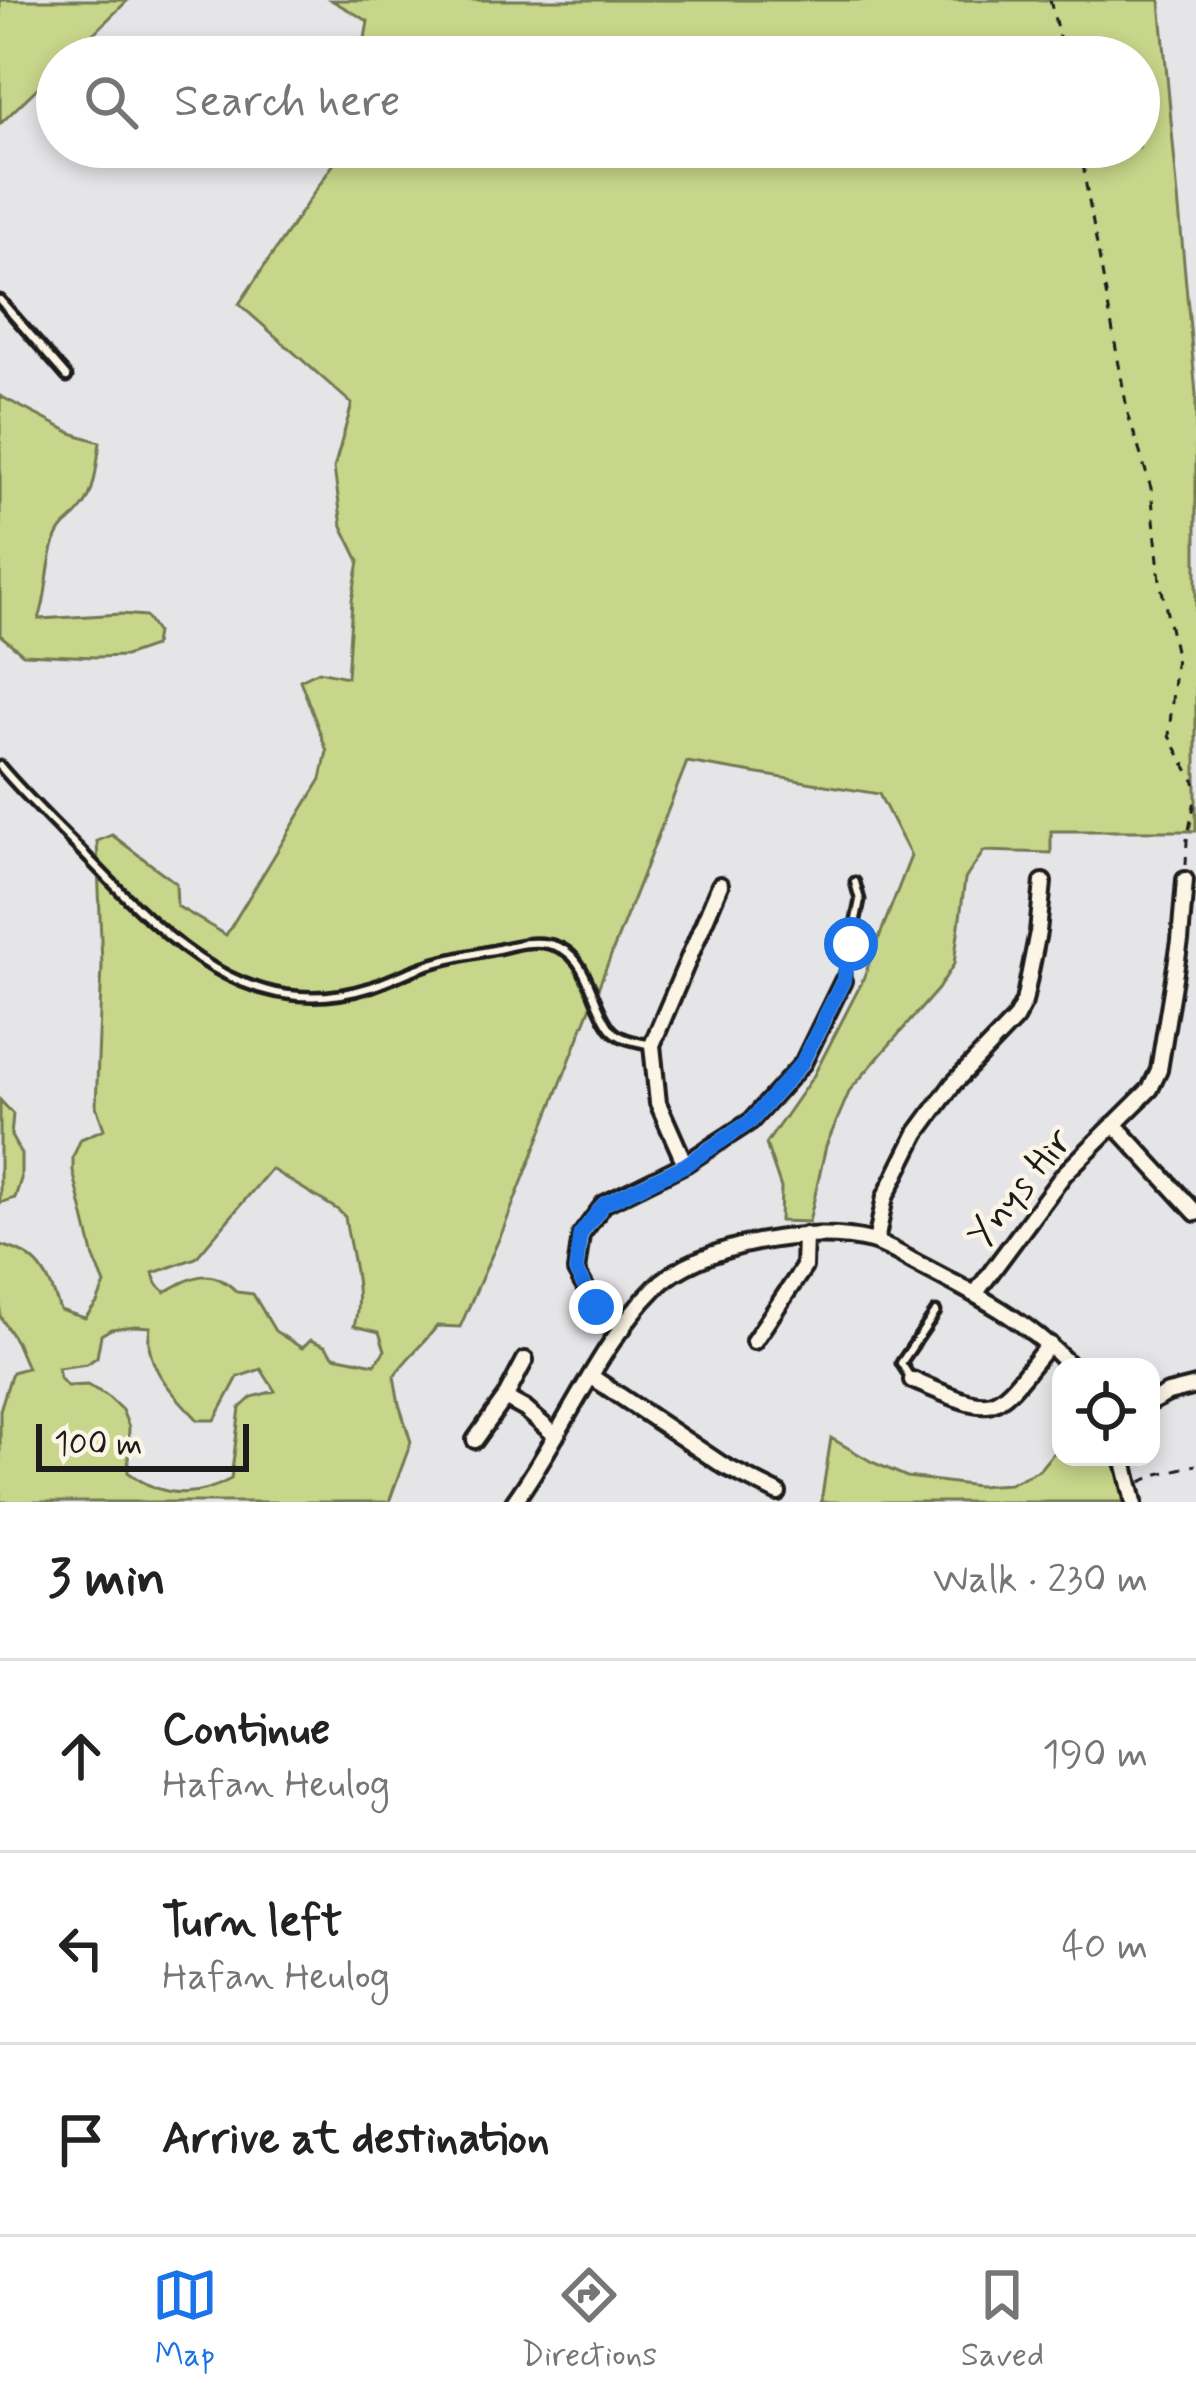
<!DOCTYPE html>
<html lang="en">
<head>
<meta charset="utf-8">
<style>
  body { margin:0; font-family:Mynerve,sans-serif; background:#f2f2f2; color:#222 }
  .controls { position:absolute; right:36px; bottom:36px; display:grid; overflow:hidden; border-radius:24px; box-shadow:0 6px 18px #0003 }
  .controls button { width:108px; height:108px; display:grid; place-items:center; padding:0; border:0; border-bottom:3px solid #e0e0e0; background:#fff; color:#222; font:60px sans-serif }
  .scale { position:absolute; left:36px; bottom:30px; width:213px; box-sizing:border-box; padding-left:12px; border:6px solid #1c1c1c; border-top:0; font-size:33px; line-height:42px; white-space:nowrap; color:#1c1c1c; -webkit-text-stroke:9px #fcf5e5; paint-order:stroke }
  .stop { position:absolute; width:36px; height:36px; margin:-27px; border:9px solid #1a73e8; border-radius:50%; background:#fff }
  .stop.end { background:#1a73e8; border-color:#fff; box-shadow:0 3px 12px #0008 }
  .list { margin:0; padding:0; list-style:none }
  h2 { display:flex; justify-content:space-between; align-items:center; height:156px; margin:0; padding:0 48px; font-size:51px }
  h2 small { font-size:39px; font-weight:400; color:#767676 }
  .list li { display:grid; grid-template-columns:78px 1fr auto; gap:36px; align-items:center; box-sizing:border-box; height:192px; padding:0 48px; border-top:3px solid #e0e0e0 }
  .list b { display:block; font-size:45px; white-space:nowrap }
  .list p { margin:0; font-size:39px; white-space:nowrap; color:#767676 }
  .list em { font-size:39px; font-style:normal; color:#767676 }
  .icon { flex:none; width:66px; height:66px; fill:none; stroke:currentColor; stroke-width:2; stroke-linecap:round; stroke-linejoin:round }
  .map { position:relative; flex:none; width:1196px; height:1502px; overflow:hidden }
  .search { position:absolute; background:#fff; box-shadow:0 6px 18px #0003; left:36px; right:36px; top:36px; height:132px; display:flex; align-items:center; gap:30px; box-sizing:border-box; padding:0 42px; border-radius:66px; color:#767676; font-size:45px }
  .sheet { height:732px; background:#fff }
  nav { display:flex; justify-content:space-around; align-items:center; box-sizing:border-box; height:168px; border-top:3px solid #e0e0e0; background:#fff; font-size:33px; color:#767676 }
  nav a { display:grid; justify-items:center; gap:6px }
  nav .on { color:#1a73e8 }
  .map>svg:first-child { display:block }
  .green { fill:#c7d68a; stroke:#727953; stroke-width:3; fill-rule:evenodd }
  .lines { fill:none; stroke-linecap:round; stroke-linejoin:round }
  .service-casing { stroke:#1c1c1c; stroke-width:15 }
  .minor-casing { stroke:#1c1c1c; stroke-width:22 }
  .path { stroke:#1c1c1c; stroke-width:3; stroke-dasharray:9 9; stroke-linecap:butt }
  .service { stroke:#fcf5e5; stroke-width:6 }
  .minor { stroke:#fcf5e5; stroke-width:14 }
  .route { stroke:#1a73e8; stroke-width:15 }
  .labels { text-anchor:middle; stroke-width:9; stroke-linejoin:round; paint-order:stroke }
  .street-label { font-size:39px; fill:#1c1c1c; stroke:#fcf5e5 }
</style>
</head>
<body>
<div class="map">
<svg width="1196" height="1502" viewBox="0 0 1196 1502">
  <rect width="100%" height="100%" fill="#e5e5e8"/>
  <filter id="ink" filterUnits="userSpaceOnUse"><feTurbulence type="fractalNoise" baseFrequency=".00833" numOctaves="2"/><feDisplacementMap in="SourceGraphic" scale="24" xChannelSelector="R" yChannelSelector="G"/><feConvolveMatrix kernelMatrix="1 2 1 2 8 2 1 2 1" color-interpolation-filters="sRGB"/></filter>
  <g filter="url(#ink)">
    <path class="green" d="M0,0H128L69,57H57V69L0,124Z
      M331,0H1160L1196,394V831H1051V853L984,851L965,879L954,964L938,989L850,1090L826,1146L809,1222L780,1221L781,1188L766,1144L814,1075L861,984L911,856L879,794L687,762L503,1230L460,1327L437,1326C423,1345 407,1357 394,1376L399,1404L411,1442L389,1502H0V1410L12,1372L27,1368L16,1342L0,1316V1245C40,1254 48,1275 60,1310L85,1318L97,1303L105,1284L94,1258L73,1171V1157L81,1139L104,1129L96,1106L102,965L97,841L112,835L176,883L177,906L226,935L321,779L327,751L300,680L319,671L347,677L352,600L359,561L342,526L334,468L352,404L239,304L345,147H1139V57H362L368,21ZM271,1169L338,1210L345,1217C350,1253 364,1291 354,1326L379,1332L385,1350L375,1364L334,1356L325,1346L310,1340L302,1348L275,1331L253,1294L237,1292C211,1265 192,1277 165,1292L156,1283L153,1273L196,1258ZM135,1326L150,1327C142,1366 174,1394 198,1420H215L238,1377L261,1369L275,1391L252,1397L240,1408L231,1479C195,1499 161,1498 128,1472L129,1427L122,1410L106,1395L87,1385L67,1386L60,1378L58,1368L87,1364L97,1357L101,1335L111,1329Z
      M0,396L74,434L100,442C97,462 96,490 83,507C71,524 63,520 54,544C46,569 48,595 39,619L121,614L145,616L156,632L154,646L125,656L96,657L23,654L0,635Z
      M0,1100L13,1114L11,1136L21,1154V1179L15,1198L0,1203Z
      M831,1438L872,1462L907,1477L977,1486L1009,1484L1039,1470L1061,1444V1457H1115L1123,1490V1502H821Z"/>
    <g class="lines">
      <defs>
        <path id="service" d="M0,300L67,377
          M0,766C28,799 59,828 89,859C166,939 249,1026 371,987C391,980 411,970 431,964C451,958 473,954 494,950C512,946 530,940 548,944C589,951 589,1000 610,1028C619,1040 638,1042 652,1045
          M844,977L860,900L855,882
          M910,1377L901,1363L936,1312"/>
        <path id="minor" d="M1114,1124L1196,1213
          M685,1164L658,1103L652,1045L720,885
          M876,1242L885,1197L917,1133L953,1084L1015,1019L1024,1002L1038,932L1043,882
          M975,1294L1064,1174L1150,1089L1159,1070L1180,941L1185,880
          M623,1328L596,1307L576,1271L581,1235L604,1204L685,1164L751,1121L803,1063L843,981
          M754,1341L804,1267L805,1235
          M592,1377L724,1466L778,1493
          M912,1380C1000,1417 990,1417 1049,1344
          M505,1398L525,1360
          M1151,1402L1168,1393L1196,1386
          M475,1440L505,1398L525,1409L556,1436
          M1123,1457L1134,1502
          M514,1502C562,1436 598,1345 655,1288C698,1244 813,1225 871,1241C888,1246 905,1257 920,1265C974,1293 1030,1322 1071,1367"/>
      </defs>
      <use href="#service" class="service-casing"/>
      <use href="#minor" class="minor-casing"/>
      <path class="path" d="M1050,0L1064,57
        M1081,147L1086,185L1128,414L1151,488L1160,581L1176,655L1169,736L1196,784
        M1186,865L1187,840L1196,795
        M1141,1482L1158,1474L1196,1465"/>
      <use href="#service" class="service"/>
      <use href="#minor" class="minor"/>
    </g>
  </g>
  <g class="lines" filter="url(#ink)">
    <path class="route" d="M596,1307L576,1271L580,1235L604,1204L685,1165L751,1121L802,1063L843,981L851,944"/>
  </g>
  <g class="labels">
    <g class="street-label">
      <text transform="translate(1018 1187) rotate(-51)" y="14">Ynys Hir</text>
    </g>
  </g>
</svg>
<div class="controls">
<button><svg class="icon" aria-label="locate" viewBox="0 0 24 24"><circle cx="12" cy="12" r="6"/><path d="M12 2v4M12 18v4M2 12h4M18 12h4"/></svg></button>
</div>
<div class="scale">100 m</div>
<div class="stop" style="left:851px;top:944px"></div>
<div class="stop end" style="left:596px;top:1307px"></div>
<div class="search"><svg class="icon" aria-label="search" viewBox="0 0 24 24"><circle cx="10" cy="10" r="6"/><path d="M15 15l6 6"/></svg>Search here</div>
</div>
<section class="sheet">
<h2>3 min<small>Walk · 230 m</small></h2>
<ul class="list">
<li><svg class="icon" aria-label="ahead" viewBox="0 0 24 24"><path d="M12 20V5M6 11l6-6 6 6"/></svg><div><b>Continue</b><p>Hafan Heulog</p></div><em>190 m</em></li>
<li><svg class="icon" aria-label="left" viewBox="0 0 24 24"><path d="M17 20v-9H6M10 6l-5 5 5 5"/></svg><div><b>Turn left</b><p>Hafan Heulog</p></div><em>40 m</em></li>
<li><svg class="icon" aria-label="arrive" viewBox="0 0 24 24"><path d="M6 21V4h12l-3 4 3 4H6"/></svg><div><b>Arrive at destination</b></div></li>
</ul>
</section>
<nav>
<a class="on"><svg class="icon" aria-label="map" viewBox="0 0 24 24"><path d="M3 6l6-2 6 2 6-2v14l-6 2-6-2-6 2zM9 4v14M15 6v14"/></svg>Map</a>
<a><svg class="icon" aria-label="directions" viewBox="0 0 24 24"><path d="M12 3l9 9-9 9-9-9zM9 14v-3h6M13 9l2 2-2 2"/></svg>Directions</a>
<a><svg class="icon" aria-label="saved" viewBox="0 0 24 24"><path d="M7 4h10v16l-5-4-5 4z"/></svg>Saved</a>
</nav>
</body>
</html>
